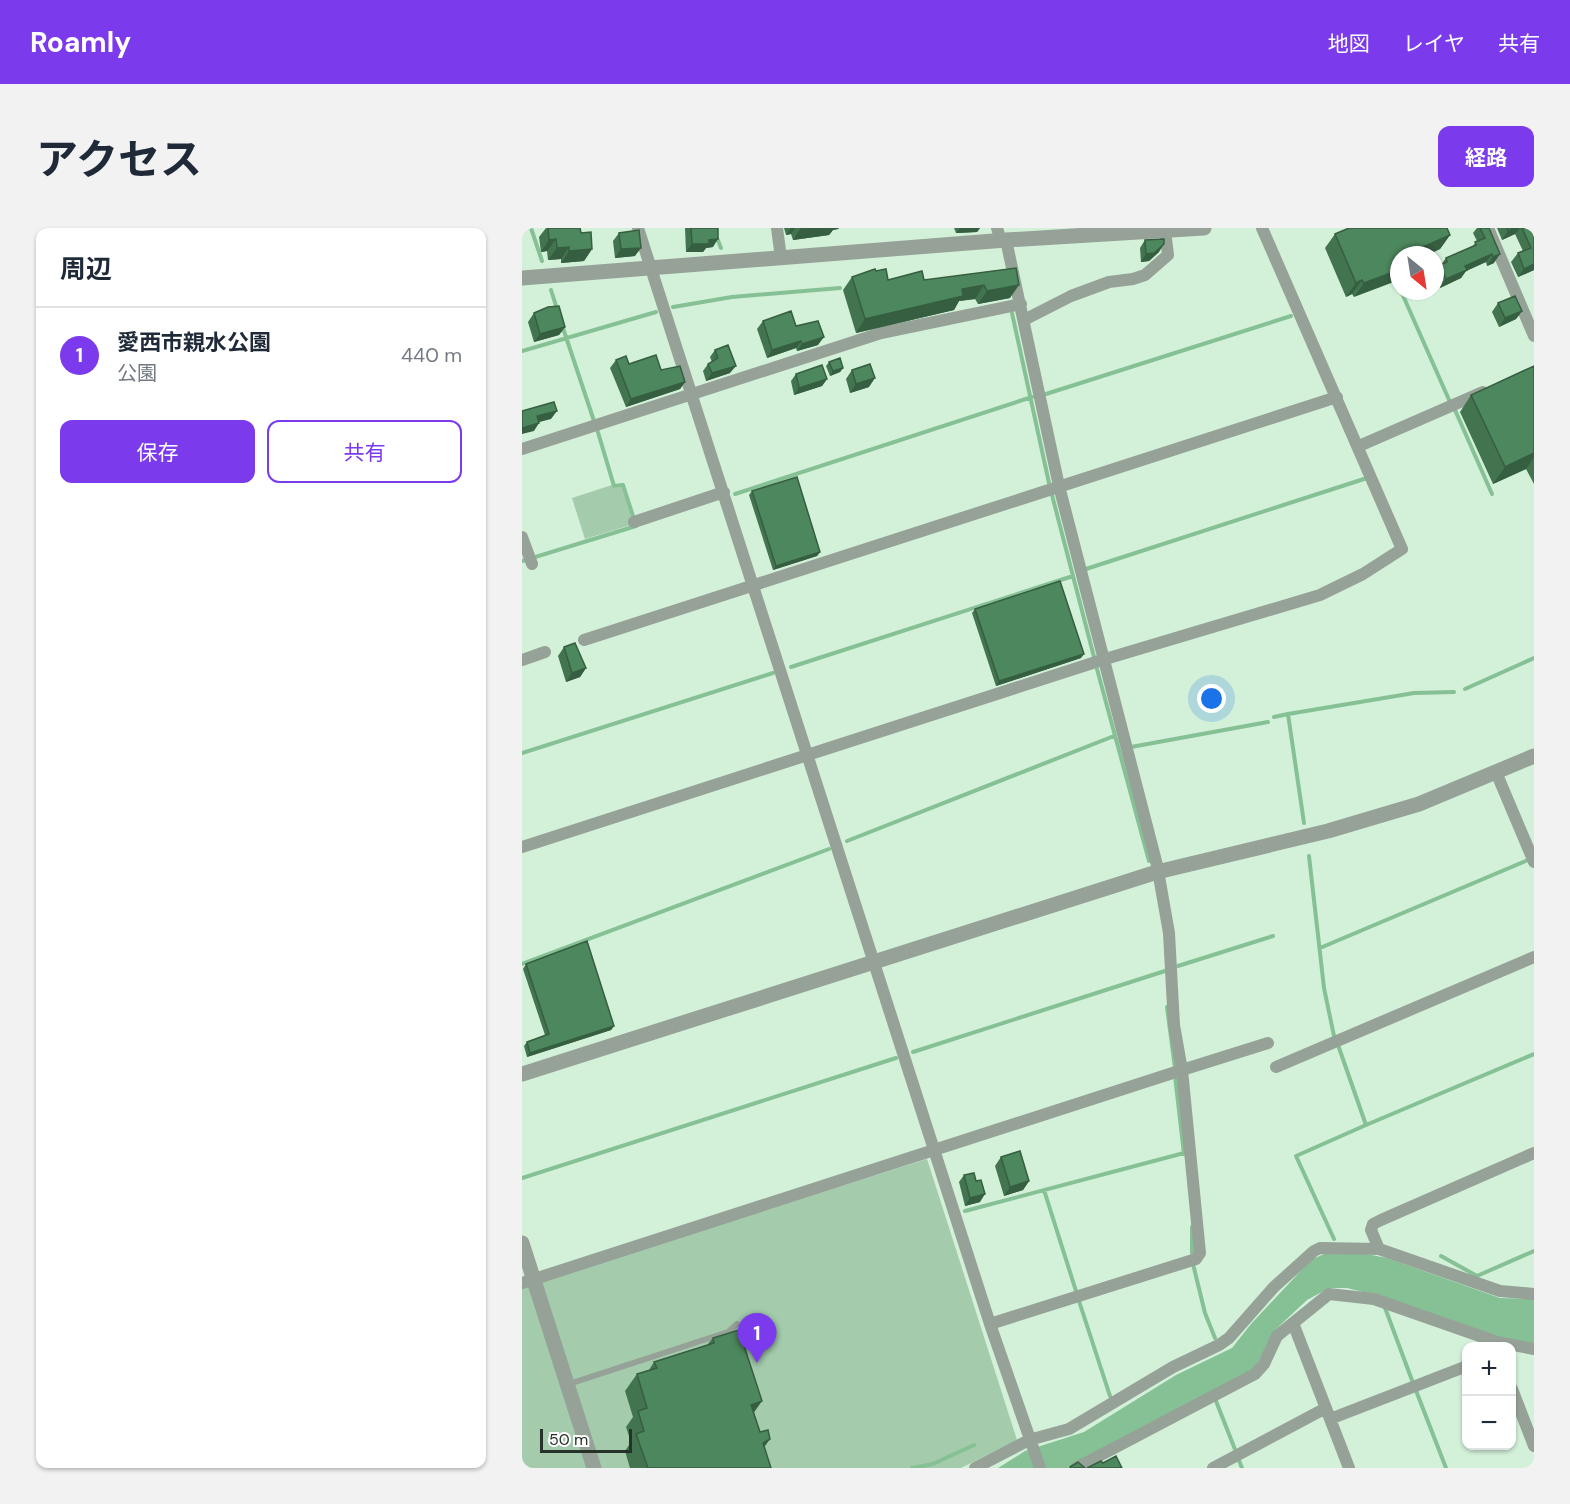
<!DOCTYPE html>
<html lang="ja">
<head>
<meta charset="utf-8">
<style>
  body { margin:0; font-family:"DM Sans","Noto Sans JP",sans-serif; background:#f2f2f3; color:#1f2937 }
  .controls { position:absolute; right:18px; bottom:18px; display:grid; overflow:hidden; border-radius:12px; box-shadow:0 2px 4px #0004 }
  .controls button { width:54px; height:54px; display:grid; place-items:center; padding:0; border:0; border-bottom:2px solid #e0e1e3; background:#fff; color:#1f2937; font:30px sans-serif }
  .compass { position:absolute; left:868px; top:18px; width:54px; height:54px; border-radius:50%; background:#fff; box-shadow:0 2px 4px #0004; rotate:150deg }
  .scale { position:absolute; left:18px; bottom:15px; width:92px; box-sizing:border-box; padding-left:6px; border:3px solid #273229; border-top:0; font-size:16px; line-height:21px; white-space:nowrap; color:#273229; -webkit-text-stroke:4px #fff; paint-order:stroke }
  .you { position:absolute; left:690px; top:471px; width:21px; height:21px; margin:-15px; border:4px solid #fff; border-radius:50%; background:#1a73e8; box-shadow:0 0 0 9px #1a73e833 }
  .badge { display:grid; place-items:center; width:39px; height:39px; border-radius:50%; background:#7c3aed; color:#fff; font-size:20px; font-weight:700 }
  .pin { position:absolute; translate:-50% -50px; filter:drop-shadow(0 2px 3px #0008) }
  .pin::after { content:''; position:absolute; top:32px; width:21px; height:18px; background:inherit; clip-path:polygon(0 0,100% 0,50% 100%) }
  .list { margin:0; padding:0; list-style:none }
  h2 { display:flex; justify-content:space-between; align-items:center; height:78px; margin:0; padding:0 24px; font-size:26px }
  h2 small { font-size:20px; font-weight:400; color:#747a83 }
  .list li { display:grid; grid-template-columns:39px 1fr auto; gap:18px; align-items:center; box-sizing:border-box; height:96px; padding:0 24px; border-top:2px solid #e0e1e3 }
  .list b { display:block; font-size:22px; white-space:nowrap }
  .list p { margin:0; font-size:20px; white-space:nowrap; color:#747a83 }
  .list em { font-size:20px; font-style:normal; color:#747a83 }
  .actions { display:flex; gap:12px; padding:18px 24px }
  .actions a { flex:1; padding:14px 0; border:2px solid #7c3aed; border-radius:12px; text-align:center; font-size:21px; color:#7c3aed }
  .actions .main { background:#7c3aed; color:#fff }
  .map { position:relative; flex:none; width:1012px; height:1240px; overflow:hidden; border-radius:12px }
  header { display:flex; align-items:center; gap:36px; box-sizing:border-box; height:84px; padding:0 30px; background:#7c3aed; color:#fff }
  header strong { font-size:28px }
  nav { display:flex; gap:33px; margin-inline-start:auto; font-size:21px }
  .intro { display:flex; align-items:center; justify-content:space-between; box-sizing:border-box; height:144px; padding:0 36px }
  h1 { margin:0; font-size:42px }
  .button { padding:15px 27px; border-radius:12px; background:#7c3aed; color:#fff; font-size:21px; font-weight:700 }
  main { display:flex; gap:36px; padding:0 36px }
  aside { flex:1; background:#fff; border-radius:12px; box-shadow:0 2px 4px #0004 }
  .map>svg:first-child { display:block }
  .green { fill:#a3cbac }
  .water { fill:#85c194 }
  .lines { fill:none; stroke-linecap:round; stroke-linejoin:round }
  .stream { stroke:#85c194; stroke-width:4 }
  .service { stroke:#96a298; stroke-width:6 }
  .minor { stroke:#96a298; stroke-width:12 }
  .tertiary { stroke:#96a298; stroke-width:15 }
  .wall { fill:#427450 }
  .shaded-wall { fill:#365e41 }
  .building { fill:#4d875d; stroke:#365e41; stroke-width:1.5 }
</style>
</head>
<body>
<header>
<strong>Roamly</strong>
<nav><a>地図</a><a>レイヤ</a><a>共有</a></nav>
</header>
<div class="intro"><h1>アクセス</h1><a class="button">経路</a></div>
<main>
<aside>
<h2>周辺<small></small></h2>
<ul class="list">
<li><span class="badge">1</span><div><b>愛西市親水公園</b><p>公園</p></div><em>440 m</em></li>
</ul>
<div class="actions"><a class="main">保存</a><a>共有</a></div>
</aside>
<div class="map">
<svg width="1012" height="1240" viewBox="0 0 1012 1240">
  <rect width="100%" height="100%" fill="#d3f0d9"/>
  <path class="green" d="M90,257L92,260L100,259L112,296L63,311L50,270Z
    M405,931L495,1212L439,1240H0V1059Z"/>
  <path class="water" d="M839,1025L865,1030L978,1070L1012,1071V1117L996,1115L841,1064L825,1060H807L785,1072L754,1101L743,1124L729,1144L546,1240H476L503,1223L562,1204L654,1147L710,1120L729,1096L789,1032L802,1026Z"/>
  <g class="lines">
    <path class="stream" d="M9,0L20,33
      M191,0L199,20
      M29,62L35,81
      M879,63L928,174
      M151,79L210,69L318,60
      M490,85L527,255
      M40,97L72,193
      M0,123L134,84
      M524,166L769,88
      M933,182L970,266
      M75,201L92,258L101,257L111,288
      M213,266L510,169
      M530,267L572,429
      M0,333L114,298
      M564,341L845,250
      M269,439L551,348
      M575,441L627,633
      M943,461L1012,430
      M766,486L892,465L932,464
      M752,489L766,486L782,595
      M609,519L746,494
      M0,525L251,445
      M325,613L592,508
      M787,628L802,760L812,808
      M798,720L1006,632
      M0,736L307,621
      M656,738L751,708
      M645,779L653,840
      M391,824L646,742
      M653,848L662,926
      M844,897L1012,826
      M0,950L374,830
      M522,962L554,1063
      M443,983L662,925
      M812,1011L774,928L844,897L816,817
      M670,1025V999
      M919,1028L955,1048L1012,1023
      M671,1036L683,1085L693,1110
      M557,1073L588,1168
      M862,1077L891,1155
      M893,1160L924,1240
      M694,1173L714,1224
      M716,1230L720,1240
      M390,1240L411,1236L452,1217"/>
    <path class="service" d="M47,1156L206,1104L215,1096"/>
    <path class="minor" d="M116,0L468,1096L518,1240
      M255,0L259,30
      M475,0L479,13
      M966,0L1012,108
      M484,12L537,258L635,637L647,705L652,797L660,842L746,815
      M502,92L549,68L587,54L611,51L623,47L646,27L643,3
      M837,218L961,164
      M0,221L359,105L499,76
      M112,294L202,264
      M0,309L10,336
      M62,412L815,169
      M0,432L23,424
      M974,544L1012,634
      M0,619L580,432L798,367L841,346L880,321L740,0
      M754,839L1012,729
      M1012,925L859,992L851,996L849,1002L857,1021L978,1063L1012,1066
      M0,1055L660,842L678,1025L674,1031L468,1096
      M771,1095L827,1240
      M975,1118V1114L1012,1121
      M990,1161L1012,1218
      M808,1191L945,1138
      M453,1240L507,1212L547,1201L651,1139L697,1117L707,1110L752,1059L792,1023L798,1020L857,1021
      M554,1240L733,1146L742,1136L755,1108L807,1066L852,1071L975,1114
      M691,1240L804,1180"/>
    <path class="tertiary" d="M0,50L484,12L682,0
      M0,846L635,644L806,603L897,576L1012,528
      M0,1015L72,1240"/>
  </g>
  <path class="wall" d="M24,0H58L59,5L70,21L62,33L39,35V31L26,32L25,23L19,24L17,9Z
    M163,0H196L191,19L184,20L181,24H164Z
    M262,0H317L316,1L311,2L307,7L271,12L269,6L264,7Z
    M432,0H458L455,4L434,5Z
    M955,0H967L972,35L965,38L964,34L944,43L939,50L918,60L913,48V45L924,30L950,19L955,13L951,5Z
    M975,0H1012V42L996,49L989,34L996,25L1001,23L993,6L980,12Z
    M97,5L113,28L93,30L91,13Z
    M813,6L928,7L918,21L905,27H877L832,69L830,66L824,69L803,20Z
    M623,12L637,24L627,33L619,34L618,20Z
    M494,40L488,70L456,76L453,71L437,73L432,82L334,105L321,62L330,49L354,43L366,52H402Z
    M976,75L1000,83L994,91L977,99L970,84Z
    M12,85L43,99L37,107L12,114L6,94Z
    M241,93L274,98L296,117L275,123L274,120L245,130L235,101Z
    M193,122L208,145L184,153L181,143L186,136L190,134L188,129Z
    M94,132L107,136L139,142L163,154L158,161L104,179L88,140Z
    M307,134L321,140L318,144L308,148L304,138Z
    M1012,138V256L1004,241L971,256L938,184L949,167Z
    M330,142L347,159L328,165L324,151Z
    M274,146L305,151L300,158L272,167L269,153Z
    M230,263L298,324L295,328L251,342L227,267Z
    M453,381L559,430L474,458L450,385Z
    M42,419L64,440L58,449L44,454L36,428Z
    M4,736L92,798L89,802L5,829L2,818L5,814L23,807L1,741Z
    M479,929L507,953L501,962L482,968L473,938Z
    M442,947L458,974L443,978L437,954Z
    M191,1110L232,1185L249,1240H108L103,1223L109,1214L104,1199L111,1189L103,1163L115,1146L127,1142L132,1134L185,1117Z"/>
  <path class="shaded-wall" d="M269,0H273L269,6L264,7Z
    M279,0H317L316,1L311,2L307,7L271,12Z
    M438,0H458L455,4L434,5Z
    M993,0H998L993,6L980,12L986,3Z
    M928,7L918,21L905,27H888L890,24Z
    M34,11L25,23L19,24L27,12Z
    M196,11L191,19L184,20L181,24H164L170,16L187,12Z
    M642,16L637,24L627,33L619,34L624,26Z
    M47,19L39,31L26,32L35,20Z
    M119,20L113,28L93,30L99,21Z
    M70,21L62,33L39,35L47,23Z
    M970,26L964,34L944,43L939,50L918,60L924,51L943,38Z
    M978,26L972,35L965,38L971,29Z
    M1012,36V42L996,49L1002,41Z
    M877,42V52L832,69L842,55Z
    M840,52L830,66L824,69L834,55Z
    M462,57L453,71L437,73L432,82L334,105L343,91L440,61Z
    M497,57L488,70L456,76L465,63Z
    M1000,83L994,91L977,99L983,90Z
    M43,99L37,107L12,114L18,106Z
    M302,109L296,117L275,123L280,116Z
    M279,113L274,120L245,130L250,122Z
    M214,138L208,145L184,153L190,145Z
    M321,140L318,144L308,148L311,143Z
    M353,150L347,159L328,165L334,156Z
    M305,151L300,158L272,167L277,160Z
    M163,154L158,161L104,179L109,171Z
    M35,183L29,191L10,196L15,188Z
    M17,195L12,203L0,206V200Z
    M1012,225V229L1004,241L971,256L983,239Z
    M298,324L295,328L251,342L254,338Z
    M562,426L559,430L474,458L477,453Z
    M64,440L58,449L44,454L50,445Z
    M92,798L89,802L5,829L8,825Z
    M507,953L501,962L482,968L488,959Z
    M463,966L458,974L443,978L448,970Z
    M240,1173L228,1190L229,1177Z
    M248,1211L236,1228L241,1215Z"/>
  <path class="building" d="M26,0H58L59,5L69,4L70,21L47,23V19L35,20L34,11L27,12Z
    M169,0H196V11L187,12V16H170Z
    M827,0H925L928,7L890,24L891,27H877V42L842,55L840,52L834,55L813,6Z
    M958,0H967L978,26L971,29L970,26L943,38L945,42L924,51L918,37L925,34L924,30L954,17L953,14L963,10Z
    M985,0H993L986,3Z
    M1000,0H1012V36L1002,41L996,25L1009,20Z
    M117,2L119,20L99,21L97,5Z
    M642,11V16L632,25L624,26L623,12Z
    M494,40L497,57L465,63L462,57L440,61L441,68L343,91L330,49L353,41L354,43L364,41L366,52L400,43L402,52Z
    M993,68L1000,83L983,90L976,75Z
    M37,78L43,99L18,106L12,85L26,79Z
    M269,83L274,98L296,93L302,109L280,116L279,113L250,122L241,93Z
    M206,117L214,138L190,145L186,136L196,130L193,122Z
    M134,127L139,142L158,138L163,154L109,171L94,132L104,128L107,136Z
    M318,130L321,140L311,143L307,134Z
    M348,136L353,150L334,156L330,142Z
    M300,137L305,151L277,160L274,146Z
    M1012,138V225L983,239L949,167Z
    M32,174L35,183L15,188L17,195L0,200V183Z
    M275,249L298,324L254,338L230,263Z
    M538,353L562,426L477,453L453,381Z
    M53,415L64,440L50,445L42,419Z
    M65,713L92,798L8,825L5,814L27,806L4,736Z
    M498,923L507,953L488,959L479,929Z
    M452,945L454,953L459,952L463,966L448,970L442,947Z
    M217,1102L240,1173L229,1177L238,1204L246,1202L248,1211L241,1215L249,1240H126L114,1206L122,1203L116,1183L125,1180L115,1146L135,1140L132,1134L192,1115L191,1110Z
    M594,1228L600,1240H565L579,1233L581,1235Z
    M556,1234L563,1240H548V1239Z"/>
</svg>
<div class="controls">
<button>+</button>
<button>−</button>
</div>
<svg class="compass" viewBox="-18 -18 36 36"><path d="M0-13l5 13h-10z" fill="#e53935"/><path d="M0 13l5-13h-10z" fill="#747a83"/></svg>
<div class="scale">50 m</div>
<div class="you"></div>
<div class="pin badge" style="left:235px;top:1135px">1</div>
</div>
</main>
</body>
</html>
